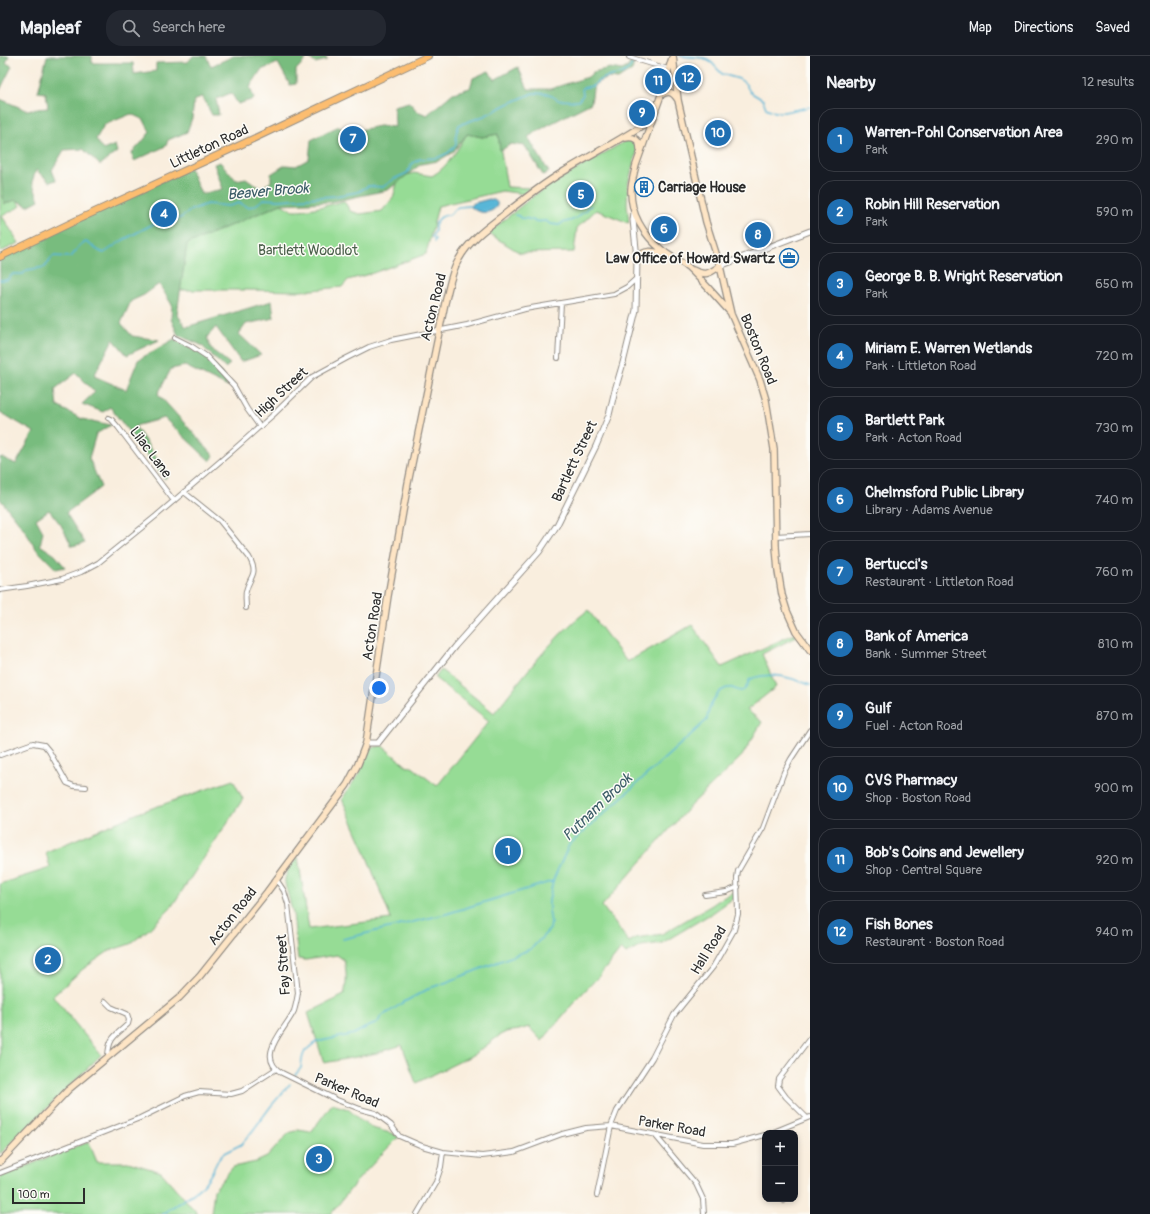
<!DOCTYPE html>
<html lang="en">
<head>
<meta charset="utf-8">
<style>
  body { margin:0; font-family:Pangolin,sans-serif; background:#242831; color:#f1f3f6 }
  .controls { position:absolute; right:12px; bottom:12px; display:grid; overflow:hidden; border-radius:8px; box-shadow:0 2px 6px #0003 }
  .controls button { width:36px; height:36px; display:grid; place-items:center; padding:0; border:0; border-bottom:1px solid #363941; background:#171b24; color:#f1f3f6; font:20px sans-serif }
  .scale { position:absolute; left:12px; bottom:10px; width:73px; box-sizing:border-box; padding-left:4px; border:2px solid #2b2b2b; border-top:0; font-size:11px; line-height:14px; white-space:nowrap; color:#2b2b2b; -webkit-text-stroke:3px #fdfcf7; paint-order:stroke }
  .you { position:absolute; left:379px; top:632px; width:14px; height:14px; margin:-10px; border:3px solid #fff; border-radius:50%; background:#1a73e8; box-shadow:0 0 0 6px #1a73e833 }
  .badge { display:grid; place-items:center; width:26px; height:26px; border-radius:50%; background:#1f6fb2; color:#fff; font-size:13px; font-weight:700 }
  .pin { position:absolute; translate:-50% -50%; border:2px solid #fff; box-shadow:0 1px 4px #0006 }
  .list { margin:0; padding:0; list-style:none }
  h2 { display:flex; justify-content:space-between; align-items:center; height:52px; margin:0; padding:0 16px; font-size:17px }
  h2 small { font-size:13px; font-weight:400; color:#9ea1a6 }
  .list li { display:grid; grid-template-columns:26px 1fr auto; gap:12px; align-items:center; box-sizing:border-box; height:64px; margin:0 8px 8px; padding:0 8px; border:1px solid #363941; border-radius:16px }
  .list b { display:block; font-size:15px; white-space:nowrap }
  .list p { margin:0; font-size:13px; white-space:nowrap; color:#9ea1a6 }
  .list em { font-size:13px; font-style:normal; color:#9ea1a6 }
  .icon { flex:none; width:22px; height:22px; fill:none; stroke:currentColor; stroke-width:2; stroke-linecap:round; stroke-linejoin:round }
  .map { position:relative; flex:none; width:810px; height:1158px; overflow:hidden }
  header { display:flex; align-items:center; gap:24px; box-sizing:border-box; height:56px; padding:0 20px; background:#171b24; border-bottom:1px solid #363941 }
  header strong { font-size:19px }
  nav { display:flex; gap:22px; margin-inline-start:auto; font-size:14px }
  .search { width:280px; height:36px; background:#242831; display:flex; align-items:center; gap:10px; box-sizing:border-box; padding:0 14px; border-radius:16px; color:#9ea1a6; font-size:15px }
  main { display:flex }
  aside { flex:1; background:#171b24 }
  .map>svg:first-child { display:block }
  .green { fill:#96dc95; stroke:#608460 }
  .forest { fill:#78bc7e; stroke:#527454 }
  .water { fill:#58b6d7; stroke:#427081 }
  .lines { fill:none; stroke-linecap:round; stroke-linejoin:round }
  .stream { stroke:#58b6d7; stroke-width:1.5 }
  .minor-casing { stroke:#928c84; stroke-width:6 }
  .tertiary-casing { stroke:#928c84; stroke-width:7 }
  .secondary-casing { stroke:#928c84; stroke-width:8 }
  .primary-casing { stroke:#928c84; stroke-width:8 }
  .minor { stroke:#fff; stroke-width:4 }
  .tertiary { stroke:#fff; stroke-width:5 }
  .secondary { stroke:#fee5c5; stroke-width:5.5 }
  .primary { stroke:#fcbd6f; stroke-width:6 }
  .labels { text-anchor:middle; stroke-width:3; stroke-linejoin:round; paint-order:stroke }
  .street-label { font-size:14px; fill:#2b2b2b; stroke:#fdfcf7 }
  .poi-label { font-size:14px; font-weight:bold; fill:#2b2b2b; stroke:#fdfcf7; text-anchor:start }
  .park-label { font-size:14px; fill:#4b604b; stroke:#fdfcf7 }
  .water-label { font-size:15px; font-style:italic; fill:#3b5c67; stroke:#fdfcf7 }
</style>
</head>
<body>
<header>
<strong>Mapleaf</strong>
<div class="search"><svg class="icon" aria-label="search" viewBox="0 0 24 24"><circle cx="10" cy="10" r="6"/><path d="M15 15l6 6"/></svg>Search here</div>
<nav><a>Map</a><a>Directions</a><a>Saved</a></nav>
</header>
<main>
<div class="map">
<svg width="810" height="1158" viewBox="0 0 810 1158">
  <rect width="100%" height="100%" fill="#fdfcf7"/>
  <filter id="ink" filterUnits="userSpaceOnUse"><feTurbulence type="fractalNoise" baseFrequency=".025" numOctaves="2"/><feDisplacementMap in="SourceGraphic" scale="8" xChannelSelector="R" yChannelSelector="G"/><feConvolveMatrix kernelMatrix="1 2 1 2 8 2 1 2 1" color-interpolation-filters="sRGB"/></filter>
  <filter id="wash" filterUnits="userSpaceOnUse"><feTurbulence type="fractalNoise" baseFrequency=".012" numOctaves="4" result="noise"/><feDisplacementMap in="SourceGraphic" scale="16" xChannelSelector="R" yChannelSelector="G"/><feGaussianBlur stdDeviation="0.9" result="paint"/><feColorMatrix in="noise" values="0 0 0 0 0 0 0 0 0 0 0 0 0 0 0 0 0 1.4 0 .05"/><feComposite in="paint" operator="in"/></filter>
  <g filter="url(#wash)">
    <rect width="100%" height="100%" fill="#f9eede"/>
    <path class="green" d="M0,49L11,136L21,150L2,160L19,187L0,196Z
      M467,78L482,81L498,78L507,131L530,132L524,138L502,135L438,150L426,198L373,217L348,224L342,231L302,235L247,234H175L169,195L281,148C284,149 287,152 290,153C299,157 333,148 344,145L350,155L360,158L382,155L393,142L398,124L403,120L414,117L432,120C448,111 457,94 467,78Z
      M627,84H630L635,86L638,92L628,128L627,148L629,167L596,154L577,172L574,196L520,197L488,177L532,141L546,131Z
      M588,554L627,606L692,569L722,611L794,578L796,581L762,598L776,631L747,654L762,666L742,700L691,749L602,850L629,886L636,882L662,878L712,849L719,844L735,835V841L714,856L662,887L641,890L626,898L621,893L600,919L576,944L542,985L529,971L519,974L506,976L500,979L475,998L416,1027L402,989L377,997L324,1007L308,957L344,939C347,927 347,917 344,904L337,899L306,904L298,903L293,858L285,827C284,816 292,809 298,801L309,873L391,863L362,788L342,743L360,716L369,693C373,690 378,692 381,689L408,711L411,710L437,730L489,665L435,622L441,614L494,657C523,621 551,582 588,554Z
      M233,724L243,743L170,853L148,874L130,888L109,895L83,913L53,940L101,999L0,1098V828L50,812L46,796L141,756Z
      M332,1048L348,1053L360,1064L372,1072L394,1078L399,1081L379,1101L356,1126L331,1158H211L214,1134L233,1111L256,1106L267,1101L289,1077L298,1074L311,1076Z
      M89,1086L97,1106H128L161,1116L198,1158H0V1121L61,1096Z"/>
    <path class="forest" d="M0,0H9L6,7L12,10L0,34Z
      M47,0H92V7H133L134,18L156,15V7L188,6L193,0H206L211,10L234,0H325L327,4L315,7L308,1L296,14V28L290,29L278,7L261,14L250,31L254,43L238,48L231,37L216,43L219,59H212L202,40L194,45L192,62L187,76L168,84L166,90L134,105L132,97L142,86L150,76L144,64L131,58L104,69L96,83L103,94L115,89L117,96L100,109L83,93L64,94L52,114L56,124L50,126L36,114L32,126L39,144L28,150L16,144L4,148L0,107V43L26,54L48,52L46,37L38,36Z
      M630,7H634L632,14L618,23L608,22L598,26L593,33L591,47L548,69L528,81L549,116L543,119L525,90L511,88L500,95L498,78L482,81L467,78L453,96L438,105L421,108L388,134L331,146L281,148L187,188L177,258L186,271L272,245L274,262L246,268L239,278L261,299L241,306L216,271L207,281L211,293L230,308L225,312L201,289L178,279L171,263L172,249L159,228L144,239L131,245L121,267L132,280L159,284L127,299L113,283L94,320L126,334L138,304L174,283L206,300L221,317L228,331L185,310L171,313L158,338L214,400L210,405L164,362L135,370L168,419L165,423L110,351L103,356L82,348L95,336L76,317L55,333L57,350L82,363L111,369L96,378L89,402L101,431L66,457L85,487L72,490L61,469L49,454L36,463L43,476L40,489L55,499L65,511L56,513L36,493L24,473L0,443V402L1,401L16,408L34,376L0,356L1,337L0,336V201L190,112L201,138L223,133L214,108L220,106L236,124L246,122L260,132L271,126V118L285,109L296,110L309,103L311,84L339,70L345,77L379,70L395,71L394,50L409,46L417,55L427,59L453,37L470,32L473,22L489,15L494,24L518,11L528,33H550L588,21L593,16L610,12L622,14L628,11Z"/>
    <path class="water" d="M489,143C510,145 486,167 470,150L474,147Z"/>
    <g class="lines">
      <path class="stream" d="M680,0L704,2L712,7L722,18L739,23L745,27L750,36L763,44L766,52L775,56H784L810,51
        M515,159L519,160L520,162C526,162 530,163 535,165C538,166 542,165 546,165L550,168L559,169C564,165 572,166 578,161C581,159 581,156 586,155L587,151L591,150
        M434,186L435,183L432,181L435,175V169C438,162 442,159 449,159L458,151L470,150
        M0,224H7L13,218H23L27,214L45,211L53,200L71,201L80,189L86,186C94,190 96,195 104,197L123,184L153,168L165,169L182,161L191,154L207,148L229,150L239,147L247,151L254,150L264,143L279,144L335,140L358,136L368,130L383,131L394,123L407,117L413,107L420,103L437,102L448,97L456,89V78L459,69L484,60L508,48L533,37L549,38L558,44L578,45L583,39L582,32C585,31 589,31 592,30C595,29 598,24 602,23C613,18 625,21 632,8
        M343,883L446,858L553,825
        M295,1019L301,1012L302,1002L305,995L317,985H321L354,978L365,972L375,968L378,966L381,960L389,956L404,946L430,932L447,926L518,898L531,893L550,873L551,867L549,854V845L551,834L554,822L569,789L707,664C708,652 717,630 732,632C736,633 740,637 744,634C747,632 748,626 750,623C772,615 789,621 810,629
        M162,1158L194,1137L204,1128L211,1118L218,1104L224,1097L242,1088L254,1073L271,1050L290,1028"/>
    </g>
  </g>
  <g filter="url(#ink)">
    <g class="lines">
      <defs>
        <path id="minor" d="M629,1L668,13
          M175,282L191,290L206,300L234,330L247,353L260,371
          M558,302L561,247
          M108,362L112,364L118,371L174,445
          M184,436L220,465L249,501C259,519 250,519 246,535C245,540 246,546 246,552
          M775,480L810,478
          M0,534L27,530L62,523L81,516L98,507L156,460L231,396L274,358L312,321L347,302L369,291L391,284L467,269L525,253L614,238L627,231L637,222
          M0,699L33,687L44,689L49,695L67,727L74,730L86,731
          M276,823L284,835L288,848L298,937C297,943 296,949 294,955C286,973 254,1000 282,1017L337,1044L360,1053L375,1057L391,1069L399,1080L422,1090L443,1096L482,1100L499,1098L514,1096L562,1078L586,1072L611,1070L703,1088H732L765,1079
          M705,839L726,836L738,831
          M105,945L111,951L127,958L129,964L128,968C115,980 109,981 108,1000
          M807,1062L786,1041L778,1030L779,1023L810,982
          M771,1077L810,1061
          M655,1079L696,1128L703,1143L704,1158
          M0,1117L140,1062L185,1040L199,1036L231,1038L242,1035L276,1013
          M597,1139L611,1070L617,1055L652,1002L674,959L713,911L734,874L738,858L737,822L738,815L763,772L784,716L791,703L810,674
          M784,1145L786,1143
          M417,1158L436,1126L441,1111L443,1096"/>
        <path id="tertiary" d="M720,210L810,175
          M366,687H378L455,590L539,496L557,469L596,390L609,359L615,334L623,307L636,254L637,202L633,164L634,156"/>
        <path id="secondary" d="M673,0L678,44L706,166L720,210L731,258L760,324L766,344L774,393L776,491L778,515L782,539L787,555L796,575L810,594
          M672,2L661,39L636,109C634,117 632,125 631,133C630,158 644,179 662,194C670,201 680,205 688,211C703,225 716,241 730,256
          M661,39C669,34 673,36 678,44
          M625,82C634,80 640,84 640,93
          M637,202C646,192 655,196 666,198
          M693,214C705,220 709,218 720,210
          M0,1106L68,1034L179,942L200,920L267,836L347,729L358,708L366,687L388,540L408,427L445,247C449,232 451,216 459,203C469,185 485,173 501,161C521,145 541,129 563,116C593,98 624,82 652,63"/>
        <path id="primary" d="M0,201L77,164L238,90L428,0"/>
      </defs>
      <use href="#minor" class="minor-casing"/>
      <use href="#tertiary" class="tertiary-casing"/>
      <use href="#secondary" class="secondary-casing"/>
      <use href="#primary" class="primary-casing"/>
      <use href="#minor" class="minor"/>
      <use href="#tertiary" class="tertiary"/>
      <use href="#secondary" class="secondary"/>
      <use href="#primary" class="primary"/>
    </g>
  </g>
  <defs>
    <symbol id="building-ring" viewBox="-11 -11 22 22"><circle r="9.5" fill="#fdfcf7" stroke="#1f6fb2" stroke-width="1.5"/><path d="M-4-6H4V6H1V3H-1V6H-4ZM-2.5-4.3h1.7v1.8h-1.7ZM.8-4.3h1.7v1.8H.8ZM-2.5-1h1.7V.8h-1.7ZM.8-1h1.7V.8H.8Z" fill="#1f6fb2"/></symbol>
    <symbol id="office-ring" viewBox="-11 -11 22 22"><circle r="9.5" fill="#fdfcf7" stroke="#1f6fb2" stroke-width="1.5"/><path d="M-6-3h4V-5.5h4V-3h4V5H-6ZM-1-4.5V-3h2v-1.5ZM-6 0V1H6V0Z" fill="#1f6fb2"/></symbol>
  </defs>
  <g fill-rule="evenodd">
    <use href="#building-ring" x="633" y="120" width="22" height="22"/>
    <use href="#office-ring" x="778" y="191" width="22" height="22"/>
  </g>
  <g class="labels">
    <g class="street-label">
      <text transform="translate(209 90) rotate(-25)" y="5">Littleton Road</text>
      <text transform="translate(433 251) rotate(-76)" y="5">Acton Road</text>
      <text transform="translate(759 293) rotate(68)" y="5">Boston Road</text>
      <text transform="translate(281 336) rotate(-43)" y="5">High Street</text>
      <text transform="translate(151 396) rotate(53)" y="5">Lilac Lane</text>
      <text transform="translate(574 405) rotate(-65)" y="5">Bartlett Street</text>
      <text transform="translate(372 570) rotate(-81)" y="5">Acton Road</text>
      <text transform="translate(232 860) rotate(-52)" y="5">Acton Road</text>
      <text transform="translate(708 894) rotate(-58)" y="5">Hall Road</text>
      <text transform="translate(283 909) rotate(-94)" y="5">Fay Street</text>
      <text transform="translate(347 1034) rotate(23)" y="5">Parker Road</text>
      <text transform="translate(672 1070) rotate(10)" y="5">Parker Road</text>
    </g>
    <g class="poi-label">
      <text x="658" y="136">Carriage House</text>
      <text x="775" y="207" text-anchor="end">Law Office of Howard Swartz</text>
    </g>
    <g class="park-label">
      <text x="308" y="199">Bartlett Woodlot</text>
    </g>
    <g class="water-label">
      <text transform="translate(268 135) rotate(-5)" y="5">Beaver Brook</text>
      <text transform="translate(597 751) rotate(-44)" y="5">Putnam Brook</text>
    </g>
  </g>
</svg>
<div class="controls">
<button>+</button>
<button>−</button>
</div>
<div class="scale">100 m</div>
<div class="you"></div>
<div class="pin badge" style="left:508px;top:795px">1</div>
<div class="pin badge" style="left:48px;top:904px">2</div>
<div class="pin badge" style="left:319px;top:1103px">3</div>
<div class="pin badge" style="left:164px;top:158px">4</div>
<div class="pin badge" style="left:581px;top:139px">5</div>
<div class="pin badge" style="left:664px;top:173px">6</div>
<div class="pin badge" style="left:353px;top:83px">7</div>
<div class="pin badge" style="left:758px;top:179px">8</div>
<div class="pin badge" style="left:642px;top:57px">9</div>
<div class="pin badge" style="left:718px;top:77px">10</div>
<div class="pin badge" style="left:658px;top:25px">11</div>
<div class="pin badge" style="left:688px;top:22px">12</div>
</div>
<aside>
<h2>Nearby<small>12 results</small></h2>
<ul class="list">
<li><span class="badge">1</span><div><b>Warren-Pohl Conservation Area</b><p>Park</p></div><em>290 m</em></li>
<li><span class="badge">2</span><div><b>Robin Hill Reservation</b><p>Park</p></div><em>590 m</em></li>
<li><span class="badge">3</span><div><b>George B. B. Wright Reservation</b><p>Park</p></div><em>650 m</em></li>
<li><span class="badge">4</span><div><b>Miriam E. Warren Wetlands</b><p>Park · Littleton Road</p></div><em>720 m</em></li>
<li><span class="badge">5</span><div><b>Bartlett Park</b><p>Park · Acton Road</p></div><em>730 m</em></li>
<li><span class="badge">6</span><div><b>Chelmsford Public Library</b><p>Library · Adams Avenue</p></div><em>740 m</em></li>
<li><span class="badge">7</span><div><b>Bertucci's</b><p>Restaurant · Littleton Road</p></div><em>760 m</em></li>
<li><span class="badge">8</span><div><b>Bank of America</b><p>Bank · Summer Street</p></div><em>810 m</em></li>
<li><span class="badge">9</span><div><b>Gulf</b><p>Fuel · Acton Road</p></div><em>870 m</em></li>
<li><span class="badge">10</span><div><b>CVS Pharmacy</b><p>Shop · Boston Road</p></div><em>900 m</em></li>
<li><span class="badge">11</span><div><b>Bob's Coins and Jewellery</b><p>Shop · Central Square</p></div><em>920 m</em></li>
<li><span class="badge">12</span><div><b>Fish Bones</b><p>Restaurant · Boston Road</p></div><em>940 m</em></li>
</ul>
</aside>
</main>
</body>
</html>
